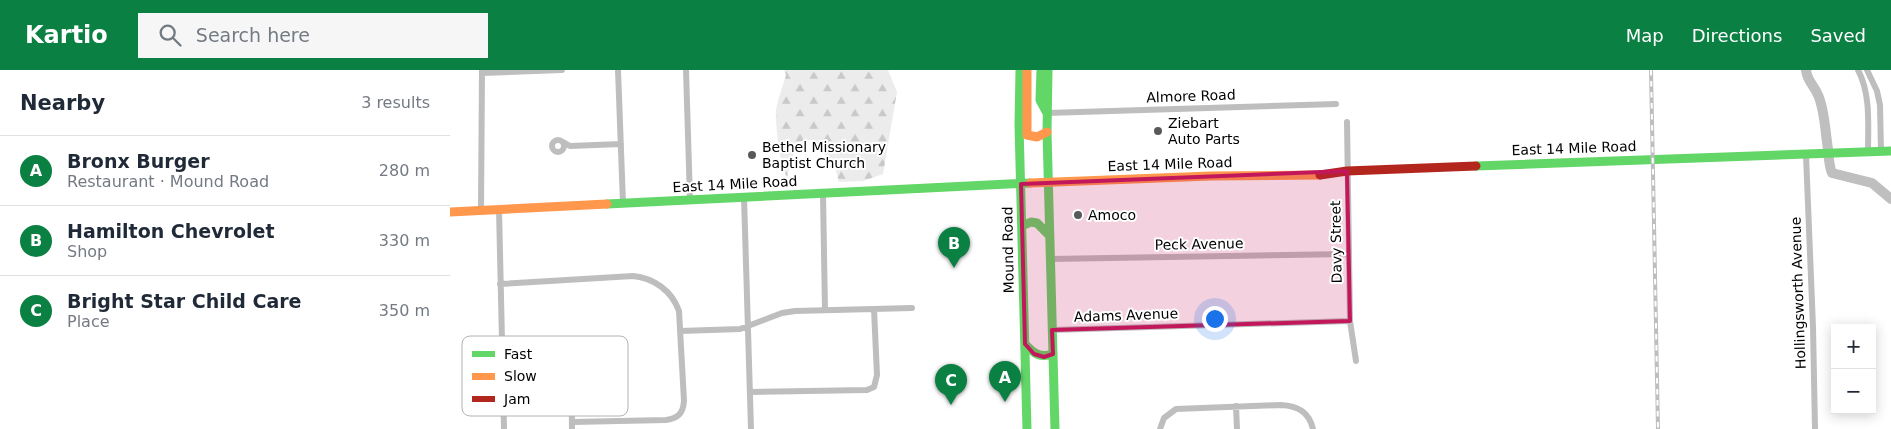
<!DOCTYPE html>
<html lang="en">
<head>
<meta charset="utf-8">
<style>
  body { margin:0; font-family:"DejaVu Sans",sans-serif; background:#f6f6f7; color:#1f2937 }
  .controls { position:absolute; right:15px; bottom:15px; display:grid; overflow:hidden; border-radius:0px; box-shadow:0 2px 12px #0003 }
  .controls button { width:45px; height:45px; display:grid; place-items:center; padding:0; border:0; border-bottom:1px solid #e0e1e3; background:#fff; color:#1f2937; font:25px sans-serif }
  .you { position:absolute; left:764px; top:248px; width:18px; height:18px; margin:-12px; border:4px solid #fff; border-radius:50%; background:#1a73e8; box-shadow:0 0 0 8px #1a73e833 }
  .badge { display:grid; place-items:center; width:32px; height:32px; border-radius:50%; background:#0b8043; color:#fff; font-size:16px; font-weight:700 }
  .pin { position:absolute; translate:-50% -41px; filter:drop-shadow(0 1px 2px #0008) }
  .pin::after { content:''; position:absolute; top:26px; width:18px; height:15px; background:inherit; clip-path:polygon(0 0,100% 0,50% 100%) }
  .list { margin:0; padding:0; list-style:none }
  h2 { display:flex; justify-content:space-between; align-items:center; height:65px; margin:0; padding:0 20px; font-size:21px }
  h2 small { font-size:16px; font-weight:400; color:#747a83 }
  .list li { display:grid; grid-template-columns:32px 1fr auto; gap:15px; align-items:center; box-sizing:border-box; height:70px; padding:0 20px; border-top:1px solid #e0e1e3 }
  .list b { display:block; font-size:19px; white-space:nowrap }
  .list p { margin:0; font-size:16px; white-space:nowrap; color:#747a83 }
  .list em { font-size:16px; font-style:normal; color:#747a83 }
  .icon { flex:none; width:28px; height:28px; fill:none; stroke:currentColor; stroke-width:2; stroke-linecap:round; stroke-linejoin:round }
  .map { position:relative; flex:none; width:1441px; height:359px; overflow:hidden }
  header { display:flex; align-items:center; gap:30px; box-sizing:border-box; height:70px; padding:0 25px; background:#0b8043; color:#fff }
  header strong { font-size:24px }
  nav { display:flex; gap:28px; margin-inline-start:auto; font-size:18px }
  .search { width:350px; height:45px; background:#f6f6f7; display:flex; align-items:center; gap:12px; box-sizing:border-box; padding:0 18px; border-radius:0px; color:#747a83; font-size:19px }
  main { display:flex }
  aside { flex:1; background:#fff }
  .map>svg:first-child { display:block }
  .forest { fill:url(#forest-firs) }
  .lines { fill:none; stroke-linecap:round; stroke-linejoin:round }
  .river { stroke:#bfbfbf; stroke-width:10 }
  .street { stroke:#bebebe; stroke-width:6 }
  .fast { stroke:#63d668; stroke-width:9 }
  .slow { stroke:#ff974d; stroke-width:9 }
  .jam { stroke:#b3261e; stroke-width:9 }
  .rail-casing { stroke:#bebebe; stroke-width:4 }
  .rail { stroke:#fff; stroke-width:2; stroke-dasharray:5.5; stroke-linecap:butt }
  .marked { fill:#c2185b; fill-opacity:0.2; stroke:#c2185b; stroke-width:4; stroke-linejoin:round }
  .poi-dot { fill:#595959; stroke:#fff; stroke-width:2 }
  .labels { text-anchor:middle; stroke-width:4; stroke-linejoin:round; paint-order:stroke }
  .street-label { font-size:14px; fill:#000; stroke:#fff }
  .poi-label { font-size:14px; fill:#000; stroke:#fff; text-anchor:start }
  .key { fill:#fff; stroke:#b2b2b2; stroke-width:1 }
  .key-label { font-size:14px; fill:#000 }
</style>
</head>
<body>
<header>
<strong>Kartio</strong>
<div class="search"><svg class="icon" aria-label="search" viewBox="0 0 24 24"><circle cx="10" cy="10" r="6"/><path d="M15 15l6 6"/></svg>Search here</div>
<nav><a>Map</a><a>Directions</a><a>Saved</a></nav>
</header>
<main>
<aside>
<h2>Nearby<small>3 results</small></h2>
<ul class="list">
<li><span class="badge">A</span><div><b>Bronx Burger</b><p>Restaurant · Mound Road</p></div><em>280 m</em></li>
<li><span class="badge">B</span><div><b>Hamilton Chevrolet</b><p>Shop</p></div><em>330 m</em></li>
<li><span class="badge">C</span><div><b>Bright Star Child Care</b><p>Place</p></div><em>350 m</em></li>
</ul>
</aside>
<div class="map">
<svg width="1441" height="359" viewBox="0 0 1441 359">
  <defs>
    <pattern id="forest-firs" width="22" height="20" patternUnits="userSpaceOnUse" patternTransform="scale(1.25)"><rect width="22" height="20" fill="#ececec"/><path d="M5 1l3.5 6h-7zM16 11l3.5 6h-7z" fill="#c9c9c9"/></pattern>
  </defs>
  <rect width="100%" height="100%" fill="#fff"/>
  <path class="forest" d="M334,0H438L447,22L433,104L413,111L389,112L385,97L378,92L371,77L362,70L347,72L337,107C330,97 325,53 326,40C328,28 333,16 336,5Z"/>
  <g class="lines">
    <path class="river" d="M1356,0C1357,11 1364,15 1368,25C1374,38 1375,57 1377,72C1379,83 1378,93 1382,103L1422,113L1441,129"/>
    <path class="street" d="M168,0L173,133
      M236,0L240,130
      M1408,0C1421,24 1418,56 1418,83
      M1417,0L1427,21L1430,35L1431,82
      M32,3L112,0
      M597,43L886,34
      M897,52L900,251L906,291
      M102 76a6 6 0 1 1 12 0a6 6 0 1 1-12 0Z
      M113,72L120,76L171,74
      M1356,85L1363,257L1365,359
      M373,124L375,240
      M294,127L301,359
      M49,139L54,359
      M31,140L32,0
      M600,189L898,184
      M50,214L183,206C204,208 222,221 229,241L234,331C233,343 229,348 216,350L122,352
      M602,260L900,251
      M230,261L290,259L332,243L345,241L462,238
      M300,322L417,320L424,317L427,305L424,239
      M786,336L787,359
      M122,359L121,284L123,281L132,278L160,280
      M710,359L714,348L726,339L831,335C848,336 859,342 863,359"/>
    <path class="fast" d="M570,0L569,55L577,359
      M591,0L590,30L597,43
      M598,0L597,62L605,359
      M1026,96L1441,81
      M157,134L580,113
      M572,156L581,152L587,153L599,165
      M575,274C584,284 590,288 603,284"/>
    <path class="slow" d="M577,0V65L587,67L597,62
      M580,113L761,106L870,105
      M0,142L157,134"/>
    <path class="jam" d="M870,105L897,101L1026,96"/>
    <defs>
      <path id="rail" d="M1201,0L1208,359"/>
    </defs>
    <use href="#rail" class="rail-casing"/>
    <use href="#rail" class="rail"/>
  </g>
  <path class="marked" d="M897,101L900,251L602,260L603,284L594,287L584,284L575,274L571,114Z"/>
  <g class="poi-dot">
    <circle cx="708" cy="61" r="5"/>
    <circle cx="302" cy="85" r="5"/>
    <circle cx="628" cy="145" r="5"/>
  </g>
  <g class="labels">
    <g class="street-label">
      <text transform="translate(741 26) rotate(-2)" y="5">Almore Road</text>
      <text transform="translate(1124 78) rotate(-2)" y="5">East 14 Mile Road</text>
      <text transform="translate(720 94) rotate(-2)" y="5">East 14 Mile Road</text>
      <text transform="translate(285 114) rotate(-3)" y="5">East 14 Mile Road</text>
      <text transform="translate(886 172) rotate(-91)" y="5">Davy Street</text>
      <text transform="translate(749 174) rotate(-1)" y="5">Peck Avenue</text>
      <text transform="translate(558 180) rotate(-91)" y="5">Mound Road</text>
      <text transform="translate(1348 223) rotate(-92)" y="5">Hollingsworth Avenue</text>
      <text transform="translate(676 245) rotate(-2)" y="5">Adams Avenue</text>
    </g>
    <g class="poi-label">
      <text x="718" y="58">Ziebart<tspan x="718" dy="16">Auto Parts</tspan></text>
      <text x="312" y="82">Bethel Missionary<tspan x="312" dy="16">Baptist Church</tspan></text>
      <text x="638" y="150">Amoco</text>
    </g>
  </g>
  <rect x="12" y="266" width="166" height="80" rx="8" class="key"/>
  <rect x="22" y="281" width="23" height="6" fill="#63d668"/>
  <rect x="22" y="303" width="23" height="7" fill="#ff974d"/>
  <rect x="22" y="326" width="23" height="6" fill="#b3261e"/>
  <g class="key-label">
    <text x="54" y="289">Fast</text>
    <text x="54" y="311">Slow</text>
    <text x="54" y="334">Jam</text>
  </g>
</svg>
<div class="controls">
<button>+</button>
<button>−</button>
</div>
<div class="you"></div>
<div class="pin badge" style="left:555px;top:332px">A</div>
<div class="pin badge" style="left:504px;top:198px">B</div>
<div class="pin badge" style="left:501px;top:335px">C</div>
</div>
</main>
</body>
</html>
